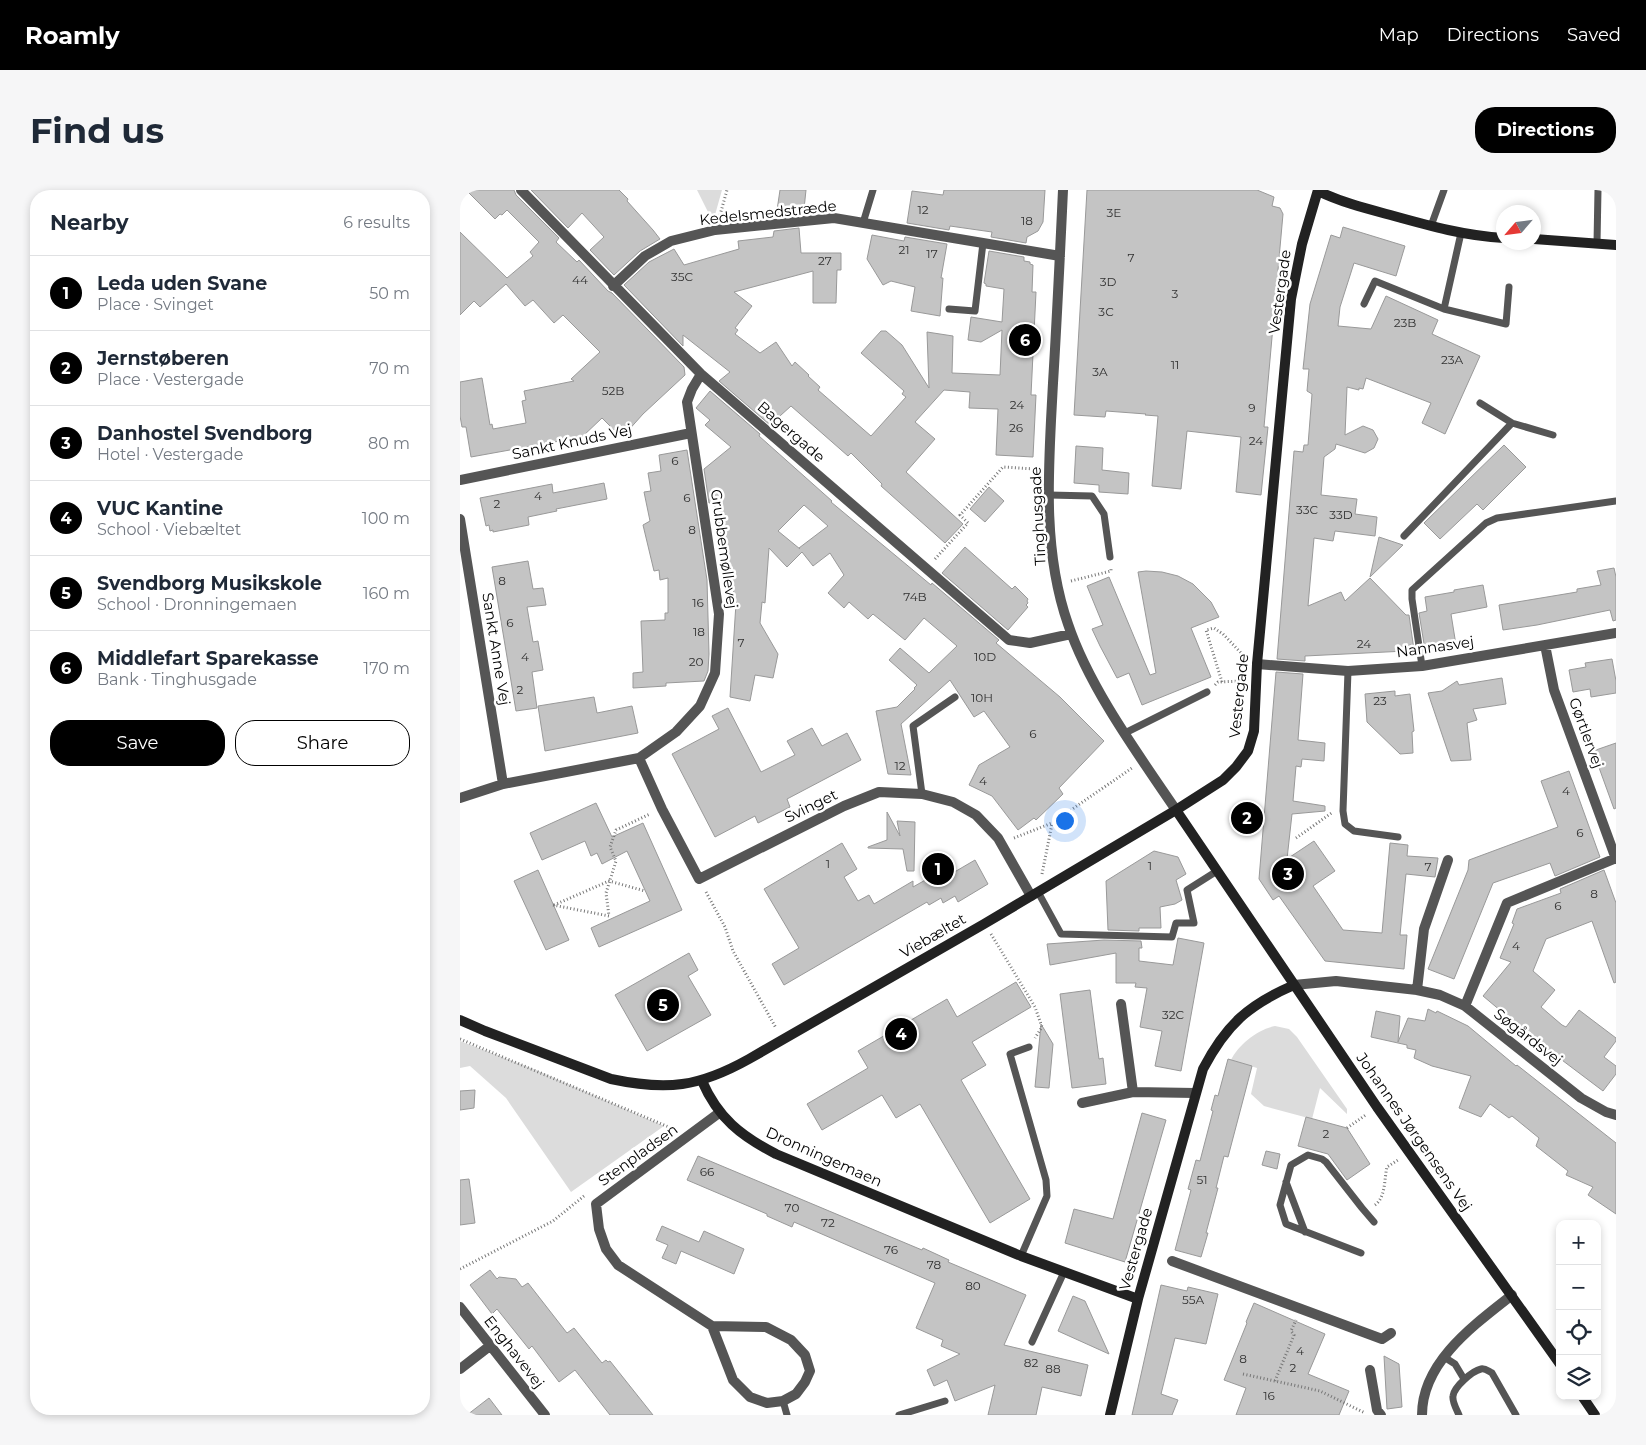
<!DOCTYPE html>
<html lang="en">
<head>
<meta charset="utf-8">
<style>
  body { margin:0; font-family:Montserrat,sans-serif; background:#f6f6f7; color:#1f2937 }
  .controls { position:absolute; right:15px; bottom:15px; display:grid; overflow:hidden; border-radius:10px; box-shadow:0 2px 8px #0003 }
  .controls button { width:45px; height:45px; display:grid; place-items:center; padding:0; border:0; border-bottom:1px solid #e0e1e3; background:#fff; color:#1f2937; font:25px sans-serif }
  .compass { position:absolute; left:1036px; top:15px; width:45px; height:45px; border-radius:50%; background:#fff; box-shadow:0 2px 8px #0003; rotate:242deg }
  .you { position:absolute; left:604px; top:630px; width:18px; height:18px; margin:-12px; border:4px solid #fff; border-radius:50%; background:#1a73e8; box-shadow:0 0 0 8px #1a73e833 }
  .badge { display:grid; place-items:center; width:32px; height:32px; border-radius:50%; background:#000; color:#fff; font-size:16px; font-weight:700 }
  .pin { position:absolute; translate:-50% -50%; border:2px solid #fff; box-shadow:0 1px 5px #0006 }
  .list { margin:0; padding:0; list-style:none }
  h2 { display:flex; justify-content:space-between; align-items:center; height:65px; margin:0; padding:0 20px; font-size:21px }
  h2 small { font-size:16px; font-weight:400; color:#747a83 }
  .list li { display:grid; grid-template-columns:32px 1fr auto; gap:15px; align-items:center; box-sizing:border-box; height:75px; padding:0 20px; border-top:1px solid #e0e1e3 }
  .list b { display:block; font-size:19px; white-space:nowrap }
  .list p { margin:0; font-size:16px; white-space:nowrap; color:#747a83 }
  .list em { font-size:16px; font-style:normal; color:#747a83 }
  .actions { display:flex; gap:10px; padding:15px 20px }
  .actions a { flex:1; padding:11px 0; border:1px solid #000; border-radius:20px; text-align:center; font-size:18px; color:#000 }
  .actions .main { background:#000; color:#fff }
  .icon { flex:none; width:28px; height:28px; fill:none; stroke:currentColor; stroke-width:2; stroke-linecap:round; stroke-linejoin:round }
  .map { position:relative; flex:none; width:1156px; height:1225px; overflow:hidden; border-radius:20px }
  header { display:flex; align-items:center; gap:30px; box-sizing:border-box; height:70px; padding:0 25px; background:#000; color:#fff }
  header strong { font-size:24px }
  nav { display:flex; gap:28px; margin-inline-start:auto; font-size:18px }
  .intro { display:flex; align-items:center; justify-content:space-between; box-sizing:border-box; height:120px; padding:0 30px }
  h1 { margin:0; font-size:35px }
  .button { padding:12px 22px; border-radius:20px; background:#000; color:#fff; font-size:18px; font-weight:700 }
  main { display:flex; gap:30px; padding:0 30px }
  aside { flex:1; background:#fff; border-radius:20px; box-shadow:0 2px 8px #0003 }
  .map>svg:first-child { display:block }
  .green { fill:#dcdcdc }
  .building { fill:#c4c4c4; stroke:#999; fill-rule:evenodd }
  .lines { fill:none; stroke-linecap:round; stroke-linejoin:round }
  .path { stroke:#777; stroke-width:3; stroke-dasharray:1 2.5; stroke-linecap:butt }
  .lane { stroke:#555; stroke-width:7 }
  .street { stroke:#555; stroke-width:10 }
  .secondary { stroke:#222; stroke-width:10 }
  .labels { text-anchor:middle; stroke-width:5; stroke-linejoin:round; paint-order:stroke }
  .number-label { font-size:12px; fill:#313131 }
  .street-label { font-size:15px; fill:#000; stroke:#fff }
</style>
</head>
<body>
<header>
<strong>Roamly</strong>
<nav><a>Map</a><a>Directions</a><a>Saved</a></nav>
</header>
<div class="intro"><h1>Find us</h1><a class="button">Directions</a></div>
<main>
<aside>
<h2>Nearby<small>6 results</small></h2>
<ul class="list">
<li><span class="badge">1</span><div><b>Leda uden Svane</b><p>Place · Svinget</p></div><em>50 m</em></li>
<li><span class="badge">2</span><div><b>Jernstøberen</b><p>Place · Vestergade</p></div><em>70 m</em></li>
<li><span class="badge">3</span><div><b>Danhostel Svendborg</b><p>Hotel · Vestergade</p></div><em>80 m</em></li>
<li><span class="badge">4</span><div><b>VUC Kantine</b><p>School · Viebæltet</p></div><em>100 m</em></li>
<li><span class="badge">5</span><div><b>Svendborg Musikskole</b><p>School · Dronningemaen</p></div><em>160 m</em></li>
<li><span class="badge">6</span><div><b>Middlefart Sparekasse</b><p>Bank · Tinghusgade</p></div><em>170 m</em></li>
</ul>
<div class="actions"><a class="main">Save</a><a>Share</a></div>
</aside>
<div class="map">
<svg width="1156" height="1225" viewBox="0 0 1156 1225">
  <rect width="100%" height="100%" fill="#fff"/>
  <path class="green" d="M237,0H262L253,32Z
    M815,836L829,839L837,847L887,919V924L860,898L852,929L804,916L791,904L797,878L771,870C778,855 798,839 815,836Z
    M0,851L76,880L204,936L111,1002L46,908L10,876L0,878Z"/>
  <path class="building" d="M6,0H54L56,5L99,48L96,52L117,72L119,70L148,101L152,103L224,177L225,185L183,224L166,243L158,236L154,240L142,228L122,247L11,267L6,237H2L0,226V192L22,188L30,235L32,234L33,239L66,233L62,211L66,210L64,201L114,191L111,189L140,162L103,125L94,133L73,110L65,116L46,94L20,117L14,111L0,125V42L47,88L73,66L70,62L79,52L47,20L42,25L40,24L35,29Z
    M71,0H159L168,9L167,11L193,40L200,49L180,61L154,85L130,60L144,47L122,23L108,38Z
    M320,0H346L344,19H337V25L316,27Z
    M484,0H585L583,32L578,41L567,47L566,53L531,47L532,42L490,36L489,40L447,33L452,1L483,5Z
    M627,0H797L814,7L812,16L820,18L823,24L804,237H808L801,305L776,302L781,247L727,241L721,299L692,296L698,226L685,225L686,224L646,221L645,227L614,225Z
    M883,37L945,56L936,86L894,73L880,117L878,136L911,139L926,106L978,130L972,144L1020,166L985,244L962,233L971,213L906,188L903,199L899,198V200L887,197L885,245L903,236L913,240L918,249L914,258L905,263L876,254L875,259L864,267L861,305L897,309L895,324L917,327L915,346L875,341L873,351L854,348L848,416L881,402L885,411L910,388L946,425H949L954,460L951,455L945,456L946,461L845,466V471L817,469L834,261L843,262L844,255H848L852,204L847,201L849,179H843L850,114L871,45L880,48Z
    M339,38L341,63H381V80H377L376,113H353V81L274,102L292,116L275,138L278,140L275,144L300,163L316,152L332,176L335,172L349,185L348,186L360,197L358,200L411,246L446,207L442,204L444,201L401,163L421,141H426L442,155L469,198L467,142L493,146L492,183L540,185L542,140L521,152L508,150L511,127L542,132L544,99L526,96V94L524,93L529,61L564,67V71L570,72V74L573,75L572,102H576L571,205H576L573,267L536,265L538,219L509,218L510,202L484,200L455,232L475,249L446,282L503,334L485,353L421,296L422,294L391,263L388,266L331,216L310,235L259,191L270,182L223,145V156L164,95L189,72L214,59L224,75L279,59L278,51L313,47L314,41Z
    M412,45L444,51L445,47L487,54L481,88H483L480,126L451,121L455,97L431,91L423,95L407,69Z
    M250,201L300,244L299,246L372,311L371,312L471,395L472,393L539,450L536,453L600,507L644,551L599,598L603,604L576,630L574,628L558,640L532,606L509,595L519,575L550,557L524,521L514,527L490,490L441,534L451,585L428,584L416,521L437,517L455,499L454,498L457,495L429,470L440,458L469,483L497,456L464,428L445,450L413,424L408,429L389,412L384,418L368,403L384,385L370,363L353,376L342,362L327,377L309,358L305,413L302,412L300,433L318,464L313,488L295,485L290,511L270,507L276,413L254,312L249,313L244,279L271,257L245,235L250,230L236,218ZM344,315L368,336L339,358L340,359L318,341Z
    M1044,255L1066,277L1023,320L1017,314L980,349L964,333Z
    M616,256L643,258L642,280L669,283L668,304L639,302V295L614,293Z
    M227,260L247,390L249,464L248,481L244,491L206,493V496L173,498V483L183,482L181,431L205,430V423H208V388L200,390L199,380L194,381L183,335L190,331L184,302L191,301L188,283L201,281L199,265Z
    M144,293L147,309L96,319L97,321L68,327L69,335L33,342V340L30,341L29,335L26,336L20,308L92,294L93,303Z
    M529,297L544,311L525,332L510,319Z
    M919,347L943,355L910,387Z
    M505,357L552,399L555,396L568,409L567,411L568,413L566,415L568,417L548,440L482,383Z
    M68,371L73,399L83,398L86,415L67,417L73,452L78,451L83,480L72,482L77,518L56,521L32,377Z
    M1154,378L1156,387V430L1153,431L1150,420L1077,435L1043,440L1039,415L1117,402V399L1141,395L1137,381Z
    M686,381L702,382L718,386L733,394L751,412L759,427L731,438L751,487L682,515L669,483L657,488L640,456L632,439L643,435L627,396L649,387L690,485L696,483L678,382Z
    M1023,395L1027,417L991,424L996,455L965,460L959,423L967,421L965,407L994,402V400Z
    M1152,469L1156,491V503L1131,507L1130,499L1113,502L1109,480L1126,477L1125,473Z
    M816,482L843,484L838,550L865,553L864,571L842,569L841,577L836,576L833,611L865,616V621L832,624L827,669L854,651L875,681L853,696L883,740L922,743L930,653L948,655L947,666L978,668L975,687L946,684L940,745H947L944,779L865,771L819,706L813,710L799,689Z
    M1042,488L1046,514L1013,519L1017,530L1007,533L1011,570L991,571L968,503L982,501L997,491L999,495Z
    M935,501V506L950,504L954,541L952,542L953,563L940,564L907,532L905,504Z
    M134,507L137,523L172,516L178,543L85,561L78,516Z
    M268,518L301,582L335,565L327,551L352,538L362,556L387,543L401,570L327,609L330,617L298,633L295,626L255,647L212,564L259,539L252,526Z
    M1156,553V618L1154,619L1133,561Z
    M1109,581L1140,667L1095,686L1090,673L1033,693L994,789L968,779L1008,680L1009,670L1098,637L1081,591Z
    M136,613L152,647L183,633L222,720L139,757L131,738L190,711L167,661L142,674L137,663L131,666L125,651L82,670L70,643Z
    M427,622L440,646L437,631L455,632L454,681H447L443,659L408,658V657L427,650Z
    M382,653L397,679L384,687L398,711L409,705L414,714L453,691V697L476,684L479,691L515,670L528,694L498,712L495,706L483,713L481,708L469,715L467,712L324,795L312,774L339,758L304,699Z
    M694,661L718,667L726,684L716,690L722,710L715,714L700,717L701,738H679V741L648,740L646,691Z
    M78,680L109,750L86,760L54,691Z
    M1144,680L1156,713V792L1154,793L1132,731L1086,749L1073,781L1095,800L1081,817L1102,835L1106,837L1119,820L1156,848V851L1144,867L1156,876V884L1143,901L1078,852L1023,806L1051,772L1040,768L1054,734L1052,733L1057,719L1101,703L1100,699Z
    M718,748L744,753L721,881L695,876L702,841L680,837L687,798L675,797L676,793H656V763L590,775L587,754L644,750L681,751L682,758H679V771L713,775Z
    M229,763L238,780L228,786L251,825L187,861L155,805Z
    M556,792L571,817L512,852L526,875L501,890L570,1009L530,1033L460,914L436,928L422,905L362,940L347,914L408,878L398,861L487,809L497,827Z
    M630,800L639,869L643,868L646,894L612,898L600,804Z
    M968,819L976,823L977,821L1008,836L1056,876L1057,875L1156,953V1024L1128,1005L1133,997L1106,985L1108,981L1076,956L1079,948L1052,926L1049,928L1030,914L1021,927L999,918L1011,886L972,876L954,868L956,860L947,858V855L911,847L916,821L940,826L938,852L948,828L965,831Z
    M581,834L593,854L589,898L575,897Z
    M768,869L792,876L768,967L764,966L756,998H758L746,1043H748L741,1067L715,1060L731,1000L728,999L736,970L740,971L753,921L751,920L755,905L758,906Z
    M15,900L14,918L0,920V901Z
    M682,923L706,930L665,1072L605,1053L614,1019L653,1029Z
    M846,927L887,938L910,974L887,990L868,964L838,956Z
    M806,961L820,964L817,979L802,975Z
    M238,966L462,1060L463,1058L489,1070L488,1072L566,1105L544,1155L628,1175L621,1206L582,1197L576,1225H528L535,1195L495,1211L487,1190L474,1196L467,1180L500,1164L481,1156L483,1150L456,1138L475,1093L334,1032L332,1037L307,1026V1024L227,990Z
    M9,989L15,1033L0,1035V990Z
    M202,1036L239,1052L244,1041L284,1059L274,1084L221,1061L216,1074L202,1068L208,1055L196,1050Z
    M30,1080L37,1089L39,1087L56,1089L62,1097L68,1093L107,1143L114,1138L142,1173L146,1170L148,1172L150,1171L193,1225H150L115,1180L99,1192L72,1156L69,1159L37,1119L32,1124L10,1095Z
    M701,1095L727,1101L728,1097L758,1104L746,1154L715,1148L701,1204L718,1210L712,1225H672Z
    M613,1106L625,1111L649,1164L598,1141Z
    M794,1113L865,1144L848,1184L889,1201L879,1225H776L786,1198L764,1190L787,1133L786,1132Z
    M924,1166L939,1174L942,1217L927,1219Z
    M29,1208L42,1225H7Z"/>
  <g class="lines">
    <path class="path" d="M260,25L267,0
      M475,369L508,333L500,325L543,277L575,279
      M611,391L651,381V377
      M762,492L746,440L754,438L763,444L784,466
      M755,495L758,492L782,491
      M554,648L592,633L672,578
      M836,648L873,622
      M582,684L592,634
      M246,702L265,737L273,761L316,838
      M93,715L149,726L146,703L156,671L150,657L156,640L190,624
      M94,715L149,691L185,701
      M531,744L575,817L582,837L575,848
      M0,849L211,938
      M887,938L907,924
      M196,950L211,938L215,939
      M915,1015C926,1007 924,989 927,977L938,970
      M0,1079L93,1031L124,1006
      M783,1184L860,1201L905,1223
      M815,1191L834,1145L831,1141L836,1130"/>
    <path class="lane" d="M403,33L413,0
      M971,36L984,0
      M1137,53L1138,0
      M904,114L915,91L984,119L1046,134L1049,97
      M489,119L515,121L523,53
      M984,119L1001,43
      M1020,213L1052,233L1093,245
      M589,305L632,306L644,324L650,367
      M944,346L1052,233
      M962,476L952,409V400L1026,333L1037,328L1156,311
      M888,481L883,621L885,634L894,641L938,647
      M665,543L747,502
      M462,604L453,536L495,507
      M578,702L601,744L712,747L716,733H734L727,700L757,681
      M826,992L845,1042
      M901,1063L826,1034L820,1015L831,975L848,965L862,969L866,972L902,1018L914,1032
      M561,1066L587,1006L586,990L550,864L569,857
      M572,1152L604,1082
      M984,1167L995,1174L1004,1189
      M323,1211L327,1225
      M439,1225L485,1211
      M999,1225C997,1220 992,1212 993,1206C994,1197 1012,1181 1021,1179C1025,1178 1028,1181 1032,1183L1056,1225"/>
    <path class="street" d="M61,0L241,184L549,450L570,453L611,444
      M603,0C600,64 597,129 593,193C589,272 581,357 608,434C629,497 678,564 716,620
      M153,96L185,66L211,51L255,40L374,28L600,66
      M0,290L231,243
      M0,329L43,594
      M1085,455L1094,500L1156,669
      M797,474L888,481L962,476L1156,443
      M179,568L202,619L239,689L384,616L419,602L462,604L493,612L516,625L538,648L571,706
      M0,608L43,594L179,568L216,542L240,516L255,483L259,424L227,212L232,199L241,184
      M834,795L876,791L957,800L980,805L1005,816L1121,908L1146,922L1156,925
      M957,800L964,739L988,670
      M661,814L673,902
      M1005,816L1047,713L1156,668
      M622,913L673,902L735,903
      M712,1071L922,1149L931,1143
      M0,1117L85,1225
      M252,1136L273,1190L290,1207L307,1213L323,1211L336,1204L345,1192L350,1181L345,1165L331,1150L306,1137L252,1136L158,1075L146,1059L139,1039L136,1014L259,923
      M0,1179L31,1155
      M910,1180L917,1220L921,1225
      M962,1225C962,1172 1014,1135 1052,1105"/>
    <path class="secondary" d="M858,1C883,13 908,19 934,26C970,36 1006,46 1044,48
      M1074,49L1156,55
      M716,620L917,917L1100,1174
      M0,830L25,841L151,889C207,901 239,897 289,869L524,734L716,620L763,590L776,577L788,561L794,541L797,474L831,109L842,54L858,0
      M242,891C258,928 281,946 316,964L561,1066L678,1109
      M1122,1206L1135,1225
      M650,1225L678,1109L743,879C766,835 788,815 834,795"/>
  </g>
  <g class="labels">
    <g class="number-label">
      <text x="463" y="24">12</text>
      <text x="654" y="27">3E</text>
      <text x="567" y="35">18</text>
      <text x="444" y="64">21</text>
      <text x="472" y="68">17</text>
      <text x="671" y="72">7</text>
      <text x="365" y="75">27</text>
      <text x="222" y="91">35C</text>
      <text x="120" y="94">44</text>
      <text x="648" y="96">3D</text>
      <text x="715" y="108">3</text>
      <text x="646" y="126">3C</text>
      <text x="945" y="137">23B</text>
      <text x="992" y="174">23A</text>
      <text x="715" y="179">11</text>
      <text x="640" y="186">3A</text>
      <text x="153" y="205">52B</text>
      <text x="557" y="219">24</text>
      <text x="792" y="222">9</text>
      <text x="556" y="242">26</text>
      <text x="796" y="255">24</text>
      <text x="215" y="275">6</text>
      <text x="78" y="310">4</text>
      <text x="227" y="312">6</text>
      <text x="37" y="318">2</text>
      <text x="847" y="324">33C</text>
      <text x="881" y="329">33D</text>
      <text x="232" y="344">8</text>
      <text x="42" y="395">8</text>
      <text x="455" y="411">74B</text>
      <text x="238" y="417">16</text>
      <text x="50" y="437">6</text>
      <text x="239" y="446">18</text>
      <text x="281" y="457">7</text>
      <text x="904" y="458">24</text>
      <text x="65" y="471">4</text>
      <text x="525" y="471">10D</text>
      <text x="236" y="476">20</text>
      <text x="60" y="504">2</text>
      <text x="522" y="512">10H</text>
      <text x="920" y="515">23</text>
      <text x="573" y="548">6</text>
      <text x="440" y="580">12</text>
      <text x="523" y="595">4</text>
      <text x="1106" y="605">4</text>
      <text x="1120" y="647">6</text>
      <text x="368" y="678">1</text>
      <text x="690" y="680">1</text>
      <text x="968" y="681">7</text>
      <text x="1134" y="708">8</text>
      <text x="1098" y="720">6</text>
      <text x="1056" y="760">4</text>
      <text x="713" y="829">32C</text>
      <text x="866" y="948">2</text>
      <text x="247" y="986">66</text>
      <text x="742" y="994">51</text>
      <text x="332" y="1022">70</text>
      <text x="368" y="1037">72</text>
      <text x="431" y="1064">76</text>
      <text x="474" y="1079">78</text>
      <text x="513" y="1100">80</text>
      <text x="733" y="1114">55A</text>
      <text x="840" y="1165">4</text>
      <text x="783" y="1173">8</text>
      <text x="571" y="1177">82</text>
      <text x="833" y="1182">2</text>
      <text x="593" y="1183">88</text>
      <text x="809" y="1210">16</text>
    </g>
    <g class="street-label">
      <text transform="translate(308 23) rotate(-6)" y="5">Kedelsmedstræde</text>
      <text transform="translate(820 102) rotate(-82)" y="5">Vestergade</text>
      <text transform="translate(331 242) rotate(41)" y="5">Bagergade</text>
      <text transform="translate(112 252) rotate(-12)" y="5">Sankt Knuds Vej</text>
      <text transform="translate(578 326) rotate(-93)" y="5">Tinghusgade</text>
      <text transform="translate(264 359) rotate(82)" y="5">Grubbemøllevej</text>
      <text transform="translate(975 457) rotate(-8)" y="5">Nannasvej</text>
      <text transform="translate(36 459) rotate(81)" y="5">Sankt Anne Vej</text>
      <text transform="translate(779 506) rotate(-84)" y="5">Vestergade</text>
      <text transform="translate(1126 543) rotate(70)" y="5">Gørtlervej</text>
      <text transform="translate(351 616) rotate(-26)" y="5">Svinget</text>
      <text transform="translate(473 746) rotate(-30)" y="5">Viebæltet</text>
      <text transform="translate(1068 847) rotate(38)" y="5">Søgårdsvej</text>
      <text transform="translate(954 942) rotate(55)" y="5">Johannes Jørgensens Vej</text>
      <text transform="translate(178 965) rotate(-36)" y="5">Stenpladsen</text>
      <text transform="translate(364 967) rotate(24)" y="5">Dronningemaen</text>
      <text transform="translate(676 1059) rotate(-74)" y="5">Vestergade</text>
      <text transform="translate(54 1162) rotate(52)" y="5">Enghavevej</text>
    </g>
  </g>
</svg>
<div class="controls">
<button>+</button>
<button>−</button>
<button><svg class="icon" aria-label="locate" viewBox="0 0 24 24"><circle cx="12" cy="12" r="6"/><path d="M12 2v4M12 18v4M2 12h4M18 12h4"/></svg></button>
<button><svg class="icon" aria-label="layers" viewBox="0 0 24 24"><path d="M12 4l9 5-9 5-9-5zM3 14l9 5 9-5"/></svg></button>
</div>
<svg class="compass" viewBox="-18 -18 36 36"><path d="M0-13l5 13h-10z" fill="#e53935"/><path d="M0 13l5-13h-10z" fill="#747a83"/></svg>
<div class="you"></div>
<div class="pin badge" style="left:478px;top:679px">1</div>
<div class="pin badge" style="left:787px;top:628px">2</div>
<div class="pin badge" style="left:828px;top:684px">3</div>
<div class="pin badge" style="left:441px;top:844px">4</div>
<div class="pin badge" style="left:203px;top:815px">5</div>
<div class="pin badge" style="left:565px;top:150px">6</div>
</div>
</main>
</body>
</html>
